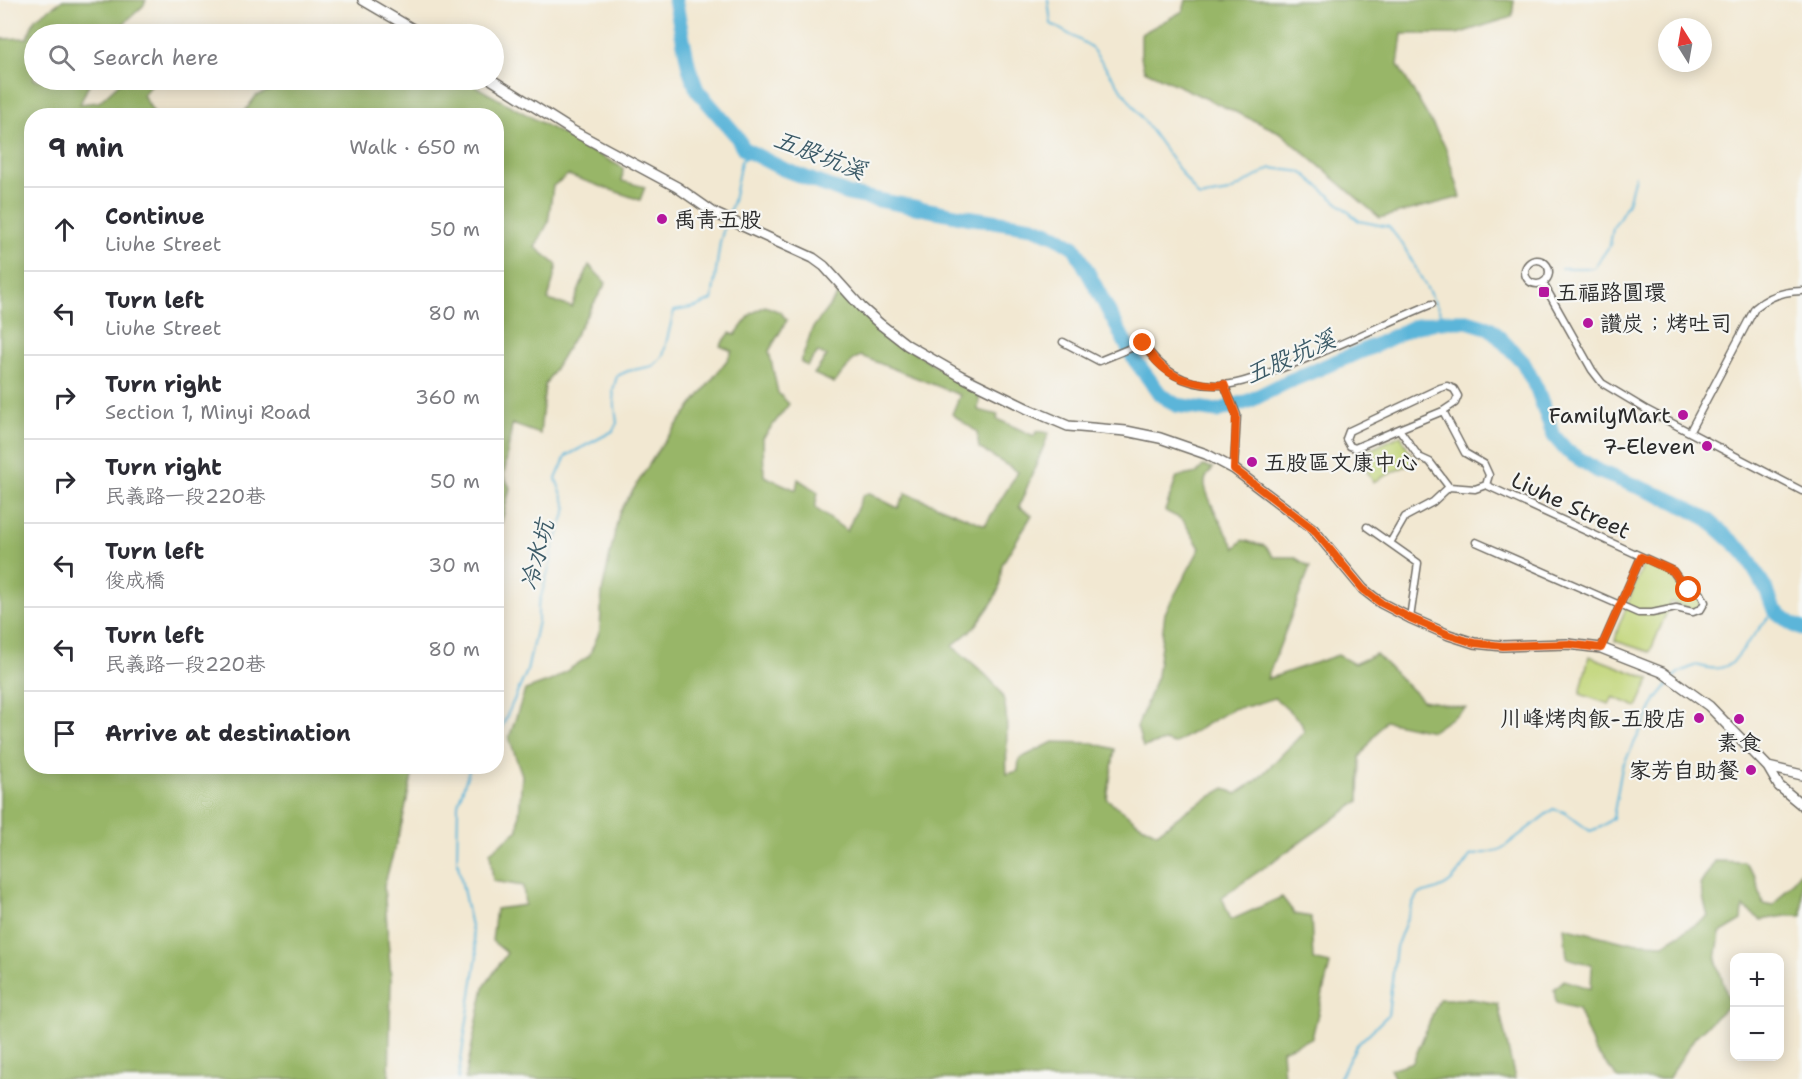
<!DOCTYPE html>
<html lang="en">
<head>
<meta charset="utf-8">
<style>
  body { margin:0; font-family:"Shantell Sans","LXGW WenKai TC",sans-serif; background:#f7f7f7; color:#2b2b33 }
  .controls { position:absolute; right:18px; bottom:18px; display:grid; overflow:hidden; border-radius:12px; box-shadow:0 3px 15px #0003 }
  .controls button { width:54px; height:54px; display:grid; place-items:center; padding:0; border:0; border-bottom:2px solid #e1e1e2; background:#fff; color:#2b2b33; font:30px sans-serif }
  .compass { position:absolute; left:1658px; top:18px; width:54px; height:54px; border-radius:50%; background:#fff; box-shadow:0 3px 15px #0003; rotate:349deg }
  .stop { position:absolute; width:18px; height:18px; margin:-14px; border:4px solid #ea580c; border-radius:50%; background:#fff }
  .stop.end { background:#ea580c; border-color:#fff; box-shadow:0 2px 6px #0008 }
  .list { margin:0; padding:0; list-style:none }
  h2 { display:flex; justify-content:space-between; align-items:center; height:78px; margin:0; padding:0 24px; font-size:26px }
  h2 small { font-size:20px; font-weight:400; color:#7c7c81 }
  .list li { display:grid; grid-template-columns:39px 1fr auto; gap:18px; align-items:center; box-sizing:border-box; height:84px; padding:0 24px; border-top:2px solid #e1e1e2 }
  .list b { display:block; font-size:22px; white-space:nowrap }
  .list p { margin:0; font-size:20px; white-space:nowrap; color:#7c7c81 }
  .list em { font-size:20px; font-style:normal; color:#7c7c81 }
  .icon { flex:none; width:33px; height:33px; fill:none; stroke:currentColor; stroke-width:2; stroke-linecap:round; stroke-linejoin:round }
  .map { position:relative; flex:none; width:1802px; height:1079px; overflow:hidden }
  .search { position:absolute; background:#fff; box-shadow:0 3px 15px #0003; left:24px; top:24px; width:480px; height:66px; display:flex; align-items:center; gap:15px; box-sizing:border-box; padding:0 21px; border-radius:33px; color:#7c7c81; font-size:22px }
  .panel { position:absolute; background:#fff; box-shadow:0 3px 15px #0003; left:24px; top:108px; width:480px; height:666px; border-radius:24px }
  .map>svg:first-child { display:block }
  .green { fill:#c1d578; stroke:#768052; stroke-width:1.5 }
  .forest { fill:#98b668; stroke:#62704a; stroke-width:1.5 }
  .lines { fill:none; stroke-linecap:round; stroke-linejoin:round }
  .stream { stroke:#5cb5d9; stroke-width:2 }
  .river { stroke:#5cb5d9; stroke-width:15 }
  .street-casing { stroke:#716d65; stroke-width:9 }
  .secondary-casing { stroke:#716d65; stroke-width:12 }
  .street { stroke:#fff; stroke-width:6 }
  .secondary { stroke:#fff; stroke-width:9 }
  .route { stroke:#ea580c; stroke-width:8 }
  .poi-dot { fill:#b5179e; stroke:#f6f6f2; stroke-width:2 }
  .labels { text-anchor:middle; stroke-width:4.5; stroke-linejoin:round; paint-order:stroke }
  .poi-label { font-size:22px; fill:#2b2b2b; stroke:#f6f6f2; text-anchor:start }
  .street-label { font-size:22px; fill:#2b2b2b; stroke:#f6f6f2 }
  .water-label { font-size:24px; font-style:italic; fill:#3c5b68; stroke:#f6f6f2 }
</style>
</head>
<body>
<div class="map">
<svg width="1802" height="1079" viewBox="0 0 1802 1079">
  <rect width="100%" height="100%" fill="#f6f6f2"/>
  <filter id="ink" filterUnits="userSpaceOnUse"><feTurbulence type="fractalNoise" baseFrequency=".0167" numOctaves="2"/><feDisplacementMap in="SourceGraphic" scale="12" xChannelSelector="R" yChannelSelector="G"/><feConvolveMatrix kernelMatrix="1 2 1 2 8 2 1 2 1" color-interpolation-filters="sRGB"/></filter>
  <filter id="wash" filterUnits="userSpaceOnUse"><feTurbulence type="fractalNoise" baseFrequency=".008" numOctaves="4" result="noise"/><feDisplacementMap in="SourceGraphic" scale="24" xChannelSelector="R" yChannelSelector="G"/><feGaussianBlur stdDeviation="1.35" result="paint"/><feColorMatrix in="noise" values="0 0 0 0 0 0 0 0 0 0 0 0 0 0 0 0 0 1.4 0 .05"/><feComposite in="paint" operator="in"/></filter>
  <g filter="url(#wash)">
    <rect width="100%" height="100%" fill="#f2e8d2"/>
    <path class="green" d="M1401,435L1414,462L1373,482L1359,455Z
      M1651,563L1671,572L1678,585L1699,594L1702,601L1699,607L1692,610L1671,602L1650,652L1615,641L1618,628L1643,565Z
      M1589,656L1650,679L1637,707L1613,697L1609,704L1580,694Z"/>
    <path class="forest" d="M63,0H146L143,6L112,34H34V80H91L80,104L99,102L123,80H155L143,95L155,115L32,116V766L414,767L402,823L384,886L391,979L389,1079H0V39L27,38L35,19Z
      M1186,0H1514L1512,17L1457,34H1402L1398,65L1445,146L1461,197L1380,218L1281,133L1144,70L1141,57V34L1183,11Z
      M297,80H464L623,168L622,181L645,187L640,200L568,175L553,186L548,223L535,247L557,265L548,300L572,307L589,265L606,283L545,385L540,434L512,424L504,476L510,488L497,540L496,116L242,115L256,96Z
      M842,289L876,329L980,393L978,410L998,415L997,419L1034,436L1037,431L1049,433L1019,507L1032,515L1002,564L999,589L992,603L975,627L952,646C965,657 995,680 1002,695C1010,713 1005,752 1007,774L1018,771L1019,759L1053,742L1093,743L1115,749L1107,799L1140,824L1157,833L1189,809L1225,788L1236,794L1257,780L1304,732L1301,722L1275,698L1249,706L1232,709L1174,744L1165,741L1143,747L1137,727L1157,676L1165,613L1200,548L1183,520L1165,511L1177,477L1197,473L1203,466L1213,468C1209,473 1204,478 1205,485C1207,501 1227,533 1235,548L1243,540L1265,546L1274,557H1294L1310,567L1267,679L1338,655L1354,664L1376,654L1422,700L1466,708L1432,731L1385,721L1360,757L1359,801L1222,897L1231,920L1282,897L1295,914L1311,917L1313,960L1330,964L1312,1038L1282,1050L1284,1079H465L484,987L507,953L492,941L496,909L525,905L523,886L493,881L490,852L518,830L522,775L509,738L525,690L553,680L589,656L600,630L602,592L619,513L660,447L727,360L732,351L720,346L730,333L735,335L751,314L765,306L780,312L787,320L769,351L778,393L789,404L763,438L764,476L796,490L798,479L818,492L815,508L847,531L863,495L868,493L898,508L906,493L985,525L1018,472L979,448L977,432L952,414L960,395L861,356L854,359L834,383L814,374L827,356L818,352L807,366L801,362L812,329Z
      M1715,861L1744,862L1755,875L1763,904L1773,906L1802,870V916H1786L1761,920L1743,907L1742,920L1720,933L1716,960L1730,1004L1695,1037L1668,1079H1619L1595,1051L1578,1009L1556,1003L1554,989L1564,980L1591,989L1592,965L1567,958L1564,927L1624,942L1664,944L1708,917L1700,885Z
      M1439,999H1472L1498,1004L1515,1079H1395L1390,1069L1413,1062Z"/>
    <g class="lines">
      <path class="stream" d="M1048,0L1051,24L1090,46L1199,197L1229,192L1271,168L1302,172L1359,221L1389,227L1403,245L1445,321
        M728,216L733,201L741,161L752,153
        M1561,268H1594L1610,245L1613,228L1628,203L1635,176
        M1674,677L1678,673L1696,665C1710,669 1719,671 1732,663L1774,610
        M496,740L527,671L538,621V607L551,561V554L567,508L556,479L566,456L613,431L617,423L613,390L617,376L628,371L653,366L663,356L674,311L696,307L712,300L720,242L726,221
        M458,1079L477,955L457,860L458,804L469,770L472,766
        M1339,1079L1356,1046L1388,1015L1396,947L1413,903L1419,894C1451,888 1453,881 1470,856L1500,850L1553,809L1564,812L1590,831L1601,827L1613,818L1622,767L1657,698L1671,681"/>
      <path class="river" d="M675,0L689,68L697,90L735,134L744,149L783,169L848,194L966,217L1033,227L1056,236L1075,248L1134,359L1160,394L1176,405L1217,411L1249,401L1287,382L1374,346L1413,327L1442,321H1467L1490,328L1523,362L1537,389L1554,436L1567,451L1598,471L1674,501L1706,518L1744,552L1767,591L1774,610L1792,624L1802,629"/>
    </g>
  </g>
  <g filter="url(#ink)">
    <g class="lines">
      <defs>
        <path id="street" d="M1525 272a12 12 0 1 1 24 0a12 12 0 1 1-24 0Z
          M1543,283L1592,370L1602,383L1647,410L1802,491
          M1063,342L1099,361L1143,343C1160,370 1185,386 1218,385C1237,385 1254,378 1271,372C1326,353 1378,326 1432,304
          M1224,384L1237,415L1234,469
          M1399,429L1443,411
          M1690,431L1755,308C1768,297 1785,291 1802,291
          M1367,527L1418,563L1410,618
          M1476,542L1638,613H1652L1676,608L1693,612L1701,609L1705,602L1701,594C1687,587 1682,585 1673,571L1486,485L1489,475L1484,464L1465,453L1443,411L1455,403L1458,396L1454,389L1447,386L1440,388L1349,431L1346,439L1350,446L1355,448L1399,429L1419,457L1430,462L1449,487L1475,489L1486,485
          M1390,543L1405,517L1433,502L1449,487
          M1601,648L1641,557"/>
        <path id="secondary" d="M363,0L421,34
          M492,80L573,131L677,187L714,213L813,258L824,266L861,307L880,324L907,345L961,376L1026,408L1068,426L1126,431L1160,438L1206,454L1234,469L1313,529L1363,589L1381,603L1410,618L1449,635L1474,643L1503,646L1568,644L1601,648L1662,672L1709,706L1768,767L1779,786L1802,805
          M1768,767L1802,775"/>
      </defs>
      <use href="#street" class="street-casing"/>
      <use href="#secondary" class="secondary-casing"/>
      <use href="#street" class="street"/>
      <use href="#secondary" class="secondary"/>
    </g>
  </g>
  <g class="lines" filter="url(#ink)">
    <path class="route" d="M1143,343C1159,369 1174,380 1205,384C1211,385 1217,386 1224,384L1236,415L1234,469L1313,529L1363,589L1381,603L1410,618L1449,635L1474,643L1503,646L1568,644L1601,648L1641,557L1673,571L1680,581L1689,590"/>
  </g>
  <g class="poi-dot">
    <circle cx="662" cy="219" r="6"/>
    <rect x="1538" y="286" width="12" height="12" rx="3"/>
    <circle cx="1588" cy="323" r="6"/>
    <circle cx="1683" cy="415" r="6"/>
    <circle cx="1707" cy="446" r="6"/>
    <circle cx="1252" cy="462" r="6"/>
    <circle cx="1699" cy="718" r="6"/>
    <circle cx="1739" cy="719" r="6"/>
    <circle cx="1751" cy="770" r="6"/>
  </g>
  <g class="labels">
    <g class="poi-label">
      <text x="674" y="227">禹青五股</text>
      <text x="1556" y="300">五福路圓環</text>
      <text x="1600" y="331">讚炭；烤吐司</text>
      <text x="1671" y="423" text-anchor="end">FamilyMart</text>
      <text x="1695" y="454" text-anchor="end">7-Eleven</text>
      <text x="1264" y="470">五股區文康中心</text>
      <text x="1687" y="726" text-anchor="end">川峰烤肉飯-五股店</text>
      <text x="1739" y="750" text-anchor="middle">素食</text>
      <text x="1739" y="778" text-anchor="end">家芳自助餐</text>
    </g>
    <g class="street-label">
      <text transform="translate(1571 505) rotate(25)" y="8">Liuhe Street</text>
    </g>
    <g class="water-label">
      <text transform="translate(820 155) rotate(21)" y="8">五股坑溪</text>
      <text transform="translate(1290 357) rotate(-24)" y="8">五股坑溪</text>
      <text transform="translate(537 555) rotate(-75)" y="8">冷水坑</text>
    </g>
  </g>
</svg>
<div class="controls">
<button>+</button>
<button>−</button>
</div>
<svg class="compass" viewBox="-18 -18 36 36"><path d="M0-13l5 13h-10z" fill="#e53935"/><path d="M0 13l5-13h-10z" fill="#7c7c81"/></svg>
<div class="stop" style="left:1689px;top:590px"></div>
<div class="stop end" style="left:1143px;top:343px"></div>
<div class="search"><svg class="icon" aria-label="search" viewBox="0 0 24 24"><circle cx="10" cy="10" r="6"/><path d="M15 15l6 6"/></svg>Search here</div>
<section class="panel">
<h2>9 min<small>Walk · 650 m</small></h2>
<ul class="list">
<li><svg class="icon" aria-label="ahead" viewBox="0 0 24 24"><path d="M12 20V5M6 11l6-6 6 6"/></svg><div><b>Continue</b><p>Liuhe Street</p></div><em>50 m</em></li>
<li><svg class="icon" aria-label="left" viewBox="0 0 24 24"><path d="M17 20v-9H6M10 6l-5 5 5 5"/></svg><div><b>Turn left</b><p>Liuhe Street</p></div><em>80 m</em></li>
<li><svg class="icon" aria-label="right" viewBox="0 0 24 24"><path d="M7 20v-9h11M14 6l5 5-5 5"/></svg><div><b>Turn right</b><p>Section 1, Minyi Road</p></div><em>360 m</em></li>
<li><svg class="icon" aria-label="right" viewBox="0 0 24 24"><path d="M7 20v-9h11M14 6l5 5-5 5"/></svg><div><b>Turn right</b><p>民義路一段220巷</p></div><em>50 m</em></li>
<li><svg class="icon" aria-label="left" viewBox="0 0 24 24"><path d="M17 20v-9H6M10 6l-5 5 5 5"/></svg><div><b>Turn left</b><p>俊成橋</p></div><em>30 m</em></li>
<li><svg class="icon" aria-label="left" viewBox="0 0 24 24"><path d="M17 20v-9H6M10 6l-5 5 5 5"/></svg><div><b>Turn left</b><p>民義路一段220巷</p></div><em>80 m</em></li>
<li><svg class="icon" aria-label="arrive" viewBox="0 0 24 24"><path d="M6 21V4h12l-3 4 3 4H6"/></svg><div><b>Arrive at destination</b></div></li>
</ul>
</section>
</div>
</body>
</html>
